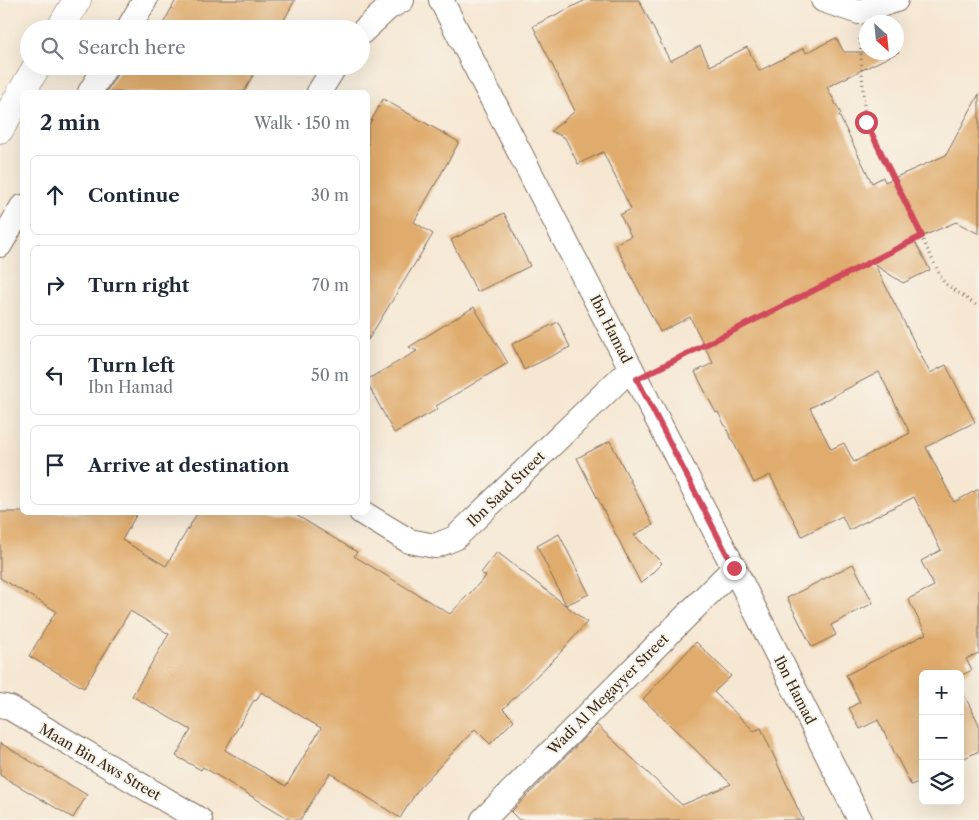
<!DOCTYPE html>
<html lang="en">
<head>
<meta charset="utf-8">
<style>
  body { margin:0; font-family:"Libre Caslon Text",serif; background:#f6f6f7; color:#1f2937 }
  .controls { position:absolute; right:15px; bottom:15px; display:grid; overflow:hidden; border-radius:8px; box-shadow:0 5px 20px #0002 }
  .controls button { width:45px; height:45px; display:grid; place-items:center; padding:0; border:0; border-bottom:1px solid #e0e1e3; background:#fff; color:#1f2937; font:25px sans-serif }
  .compass { position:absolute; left:859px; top:15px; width:45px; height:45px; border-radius:50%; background:#fff; box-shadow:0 5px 20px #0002; rotate:153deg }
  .stop { position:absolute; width:15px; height:15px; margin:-11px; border:4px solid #d1495b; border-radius:50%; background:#fff }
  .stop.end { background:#d1495b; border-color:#fff; box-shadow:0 1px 5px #0008 }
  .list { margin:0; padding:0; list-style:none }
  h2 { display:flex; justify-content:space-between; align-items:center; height:65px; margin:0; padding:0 20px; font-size:21px }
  h2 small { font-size:16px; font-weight:400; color:#747a83 }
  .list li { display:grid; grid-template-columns:32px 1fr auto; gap:15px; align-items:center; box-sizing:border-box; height:80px; margin:0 10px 10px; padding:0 10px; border:1px solid #e0e1e3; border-radius:8px }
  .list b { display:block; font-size:19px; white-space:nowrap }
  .list p { margin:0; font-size:16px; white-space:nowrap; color:#747a83 }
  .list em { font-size:16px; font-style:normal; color:#747a83 }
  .icon { flex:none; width:28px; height:28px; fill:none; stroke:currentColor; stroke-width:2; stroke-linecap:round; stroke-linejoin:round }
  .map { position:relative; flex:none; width:979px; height:820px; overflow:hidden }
  .search { position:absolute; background:#fff; box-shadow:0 5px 20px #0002; left:20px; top:20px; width:350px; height:55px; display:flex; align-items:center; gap:12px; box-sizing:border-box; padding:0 18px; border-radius:28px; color:#747a83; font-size:19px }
  .panel { position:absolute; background:#fff; box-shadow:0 5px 20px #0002; left:20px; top:90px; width:350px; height:425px; border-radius:8px }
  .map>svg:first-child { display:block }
  .building { fill:#e0ac6d; fill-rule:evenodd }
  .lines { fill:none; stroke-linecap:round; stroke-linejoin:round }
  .minor-casing { stroke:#7c6c5d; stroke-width:26 }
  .primary-casing { stroke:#7c6c5d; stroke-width:29 }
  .path { stroke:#7c6c5d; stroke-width:3; stroke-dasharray:1 4; stroke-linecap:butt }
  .minor { stroke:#fff; stroke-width:24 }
  .primary { stroke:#fff; stroke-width:28 }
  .route { stroke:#d1495b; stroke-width:6 }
  .labels { text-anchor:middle; stroke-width:4; stroke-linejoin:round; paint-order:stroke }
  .street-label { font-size:14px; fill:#3b2a1e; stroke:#f7f3e8 }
</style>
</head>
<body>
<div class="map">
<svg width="979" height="820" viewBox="0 0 979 820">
  <rect width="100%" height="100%" fill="#f7f3e8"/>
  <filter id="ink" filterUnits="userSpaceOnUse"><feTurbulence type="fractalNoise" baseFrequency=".02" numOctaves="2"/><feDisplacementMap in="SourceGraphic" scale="10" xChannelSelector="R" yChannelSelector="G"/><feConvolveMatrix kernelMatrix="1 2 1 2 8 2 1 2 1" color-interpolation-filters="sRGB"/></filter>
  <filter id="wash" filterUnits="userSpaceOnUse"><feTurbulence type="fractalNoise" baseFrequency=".0096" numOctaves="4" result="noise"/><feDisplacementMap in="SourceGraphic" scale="20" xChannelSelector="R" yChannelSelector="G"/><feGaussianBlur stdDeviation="1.12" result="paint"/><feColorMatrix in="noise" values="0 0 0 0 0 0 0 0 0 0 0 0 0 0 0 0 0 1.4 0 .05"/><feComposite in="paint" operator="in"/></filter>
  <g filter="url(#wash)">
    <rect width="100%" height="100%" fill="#f6e7d3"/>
    <g id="blocks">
      <path class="building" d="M176,0H295L279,29H160Z
        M586,0H639L670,61L700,46L710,66L747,47L759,71L804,48L806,53L836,38L844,52H899L827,87L841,114L839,115L872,183L883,177L885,182L946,155L979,94V234L956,222L914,240L930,270L903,283L875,265L930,373L946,365L975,422L926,447L954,502L979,489V653L966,659L972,670L960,676V674H923V780L911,785L878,720L860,729L849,708L860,702L846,675L926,634L908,599L934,586L921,561L941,550L914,497L849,530L842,516L802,536L770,475L754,483L718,412L716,413L695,372L713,363L690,317L660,332L615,244L631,236L620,215L631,209L603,152L578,164L565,138L551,131L575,111L533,26ZM879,372L910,433L854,462L844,443L831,449L810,408Z
        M120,66H245L255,72L244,92H106L118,73Z
        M383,99L459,142L414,222L433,234L368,340V127Z
        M504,213L530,266L477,292L451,240Z
        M474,307L508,363L436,406L438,409L394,433L368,384V379L417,351L409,347Z
        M558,322L570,347L524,370L512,344Z
        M610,441L653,525L634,535L662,563L641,584L577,458Z
        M0,512H138L122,540L166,566L198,512H291L357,552L354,556L450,614L486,576L481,573L497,552L587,622L560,653L503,709L514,720L490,744L475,729L419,788L400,818L330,773L300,820H291L203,767L201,770L176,756L191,730L132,696L169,634L130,611L84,688L29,656L56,611L0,578ZM261,692L321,728L286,786L225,750L254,700L256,701Z
        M559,534L589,594L566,605L537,546Z
        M853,564L873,603L831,625L836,635L812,647L787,598Z
        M696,642L731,676L714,692L754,731L761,728L803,820H519L511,812L597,725L682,805L731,784L643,699Z
        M960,687L979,724V751L960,760Z
        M0,743L87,795L73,818L0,775Z"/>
    </g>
  </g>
  <g filter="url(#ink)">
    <use href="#blocks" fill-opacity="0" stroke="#7c6c5d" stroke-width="1"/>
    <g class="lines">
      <defs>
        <path id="minor" d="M441,0L734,568L860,820
          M823,0L859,12L896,0
          M128,29L145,0
          M361,33L388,8L402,0
          M90,92L106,66
          M319,92L335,66
          M0,245L22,207
          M361,512L409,541L435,546L455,538L631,368
          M0,706L10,708L200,820
          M483,820L734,568"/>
        <path id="primary" d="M60,29L77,0
          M0,129L37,66"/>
      </defs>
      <use href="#minor" class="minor-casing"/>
      <use href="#primary" class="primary-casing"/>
      <path class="path" d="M860,39L865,122L944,283L979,307
        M662,367L922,236"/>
      <use href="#minor" class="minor"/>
      <use href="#primary" class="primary"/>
    </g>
  </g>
  <g class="lines" filter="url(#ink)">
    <path class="route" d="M734,568L637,379L922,236L866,122"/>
  </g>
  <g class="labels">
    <g class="street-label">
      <text transform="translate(611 329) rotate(63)" y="5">Ibn Hamad</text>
      <text transform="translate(506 489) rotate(-44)" y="5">Ibn Saad Street</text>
      <text transform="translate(795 690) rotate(63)" y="5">Ibn Hamad</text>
      <text transform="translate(608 694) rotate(-45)" y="5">Wadi Al Megayyer Street</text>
      <text transform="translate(100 762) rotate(30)" y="5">Maan Bin Aws Street</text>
    </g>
  </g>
</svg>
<div class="controls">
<button>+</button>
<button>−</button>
<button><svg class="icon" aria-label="layers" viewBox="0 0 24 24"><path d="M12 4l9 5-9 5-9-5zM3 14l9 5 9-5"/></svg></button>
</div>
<svg class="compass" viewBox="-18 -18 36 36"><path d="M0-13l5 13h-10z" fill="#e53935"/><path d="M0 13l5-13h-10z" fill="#747a83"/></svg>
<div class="stop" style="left:866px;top:122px"></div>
<div class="stop end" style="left:734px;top:568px"></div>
<div class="search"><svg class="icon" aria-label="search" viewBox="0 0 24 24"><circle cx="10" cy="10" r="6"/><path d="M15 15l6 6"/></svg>Search here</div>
<section class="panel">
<h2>2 min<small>Walk · 150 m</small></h2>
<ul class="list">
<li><svg class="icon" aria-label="ahead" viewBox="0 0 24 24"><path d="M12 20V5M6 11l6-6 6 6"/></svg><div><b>Continue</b></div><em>30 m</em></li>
<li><svg class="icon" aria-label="right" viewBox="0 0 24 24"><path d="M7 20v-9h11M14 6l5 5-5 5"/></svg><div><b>Turn right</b></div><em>70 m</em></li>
<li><svg class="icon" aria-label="left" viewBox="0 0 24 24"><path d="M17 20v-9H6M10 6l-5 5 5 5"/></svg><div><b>Turn left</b><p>Ibn Hamad</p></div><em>50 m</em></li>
<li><svg class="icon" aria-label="arrive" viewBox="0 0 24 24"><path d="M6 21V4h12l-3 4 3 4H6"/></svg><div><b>Arrive at destination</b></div></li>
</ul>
</section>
</div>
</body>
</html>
